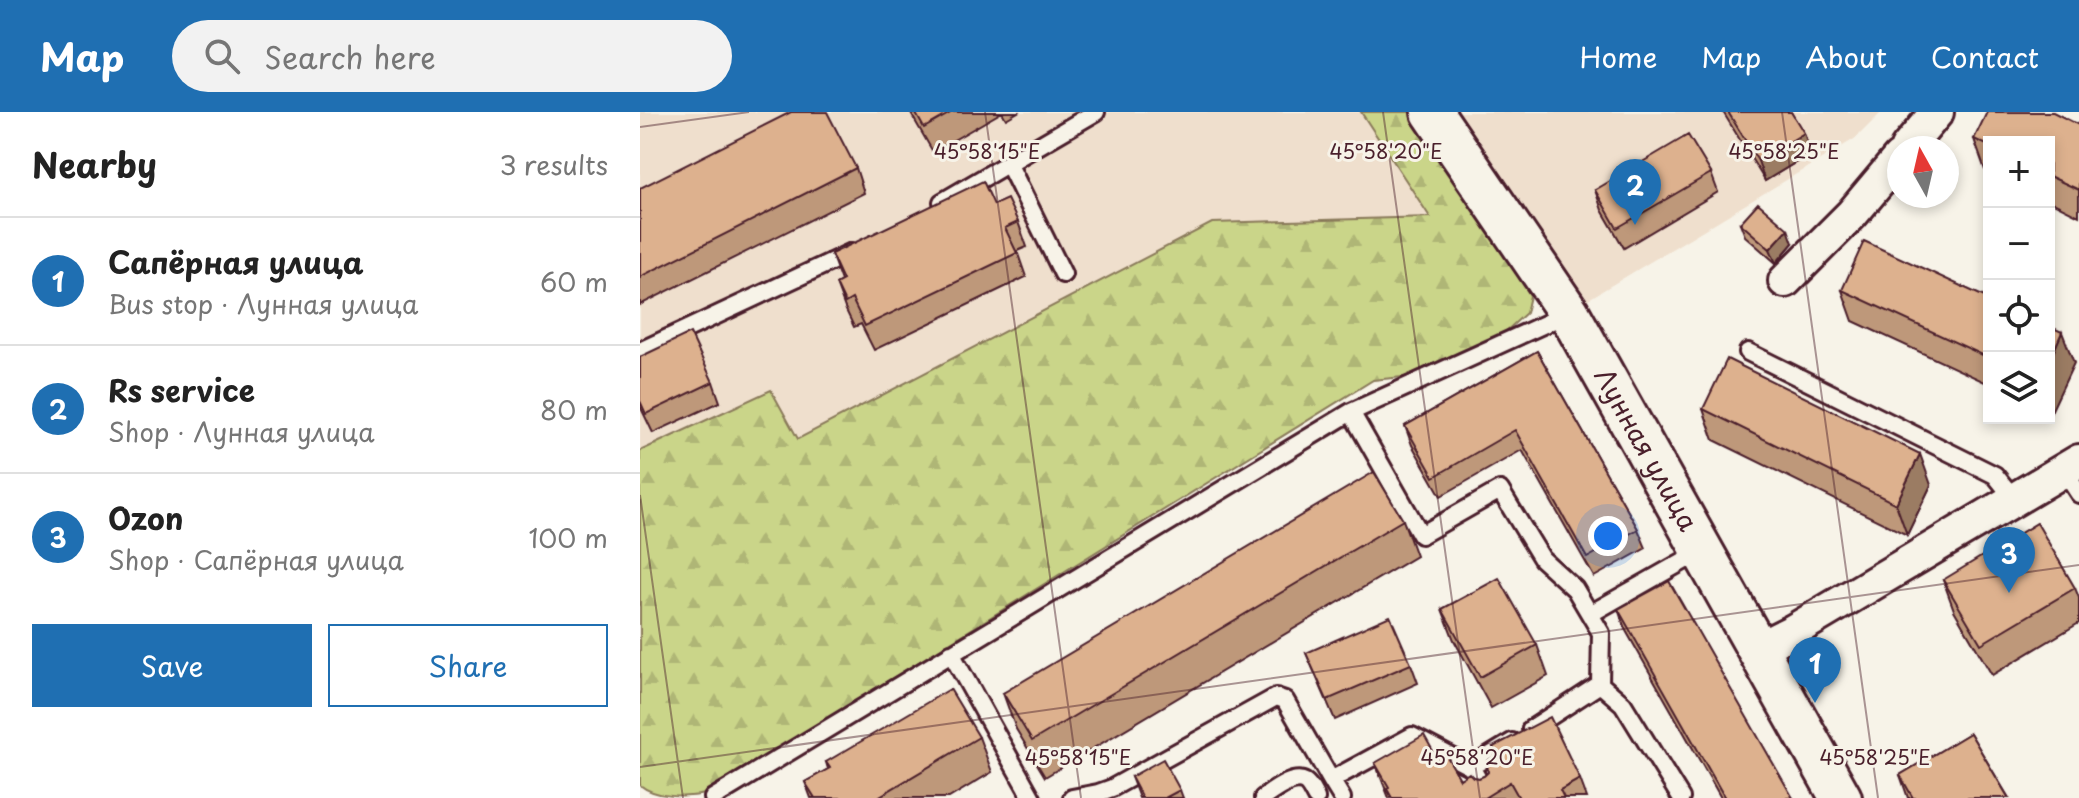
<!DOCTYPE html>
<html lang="en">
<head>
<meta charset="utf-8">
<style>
  body { margin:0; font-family:"Playpen Sans",sans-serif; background:#f2f2f2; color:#222 }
  .controls { position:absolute; right:24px; top:24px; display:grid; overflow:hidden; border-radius:0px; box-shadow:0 4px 12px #0003 }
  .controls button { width:72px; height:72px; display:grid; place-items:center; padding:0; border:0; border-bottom:2px solid #e0e0e0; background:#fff; color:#222; font:40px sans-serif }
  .compass { position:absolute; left:1247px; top:24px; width:72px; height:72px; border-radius:50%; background:#fff; box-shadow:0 4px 12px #0003; rotate:352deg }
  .you { position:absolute; left:968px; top:424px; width:28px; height:28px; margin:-20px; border:6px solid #fff; border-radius:50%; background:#1a73e8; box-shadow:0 0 0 12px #1a73e833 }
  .badge { display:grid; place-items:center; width:52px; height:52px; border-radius:50%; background:#1f6fb2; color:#fff; font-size:26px; font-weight:700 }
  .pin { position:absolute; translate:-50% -66px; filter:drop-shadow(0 2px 4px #0008) }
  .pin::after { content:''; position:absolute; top:42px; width:28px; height:24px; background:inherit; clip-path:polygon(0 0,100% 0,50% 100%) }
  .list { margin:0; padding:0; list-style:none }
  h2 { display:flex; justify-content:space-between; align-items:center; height:104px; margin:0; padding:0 32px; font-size:34px }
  h2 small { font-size:26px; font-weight:400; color:#767676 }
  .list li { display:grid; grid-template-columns:52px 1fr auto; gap:24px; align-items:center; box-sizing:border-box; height:128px; padding:0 32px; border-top:2px solid #e0e0e0 }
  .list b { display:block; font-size:30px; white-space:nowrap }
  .list p { margin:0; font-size:26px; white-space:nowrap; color:#767676 }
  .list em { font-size:26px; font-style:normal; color:#767676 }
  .actions { display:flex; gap:16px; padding:24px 32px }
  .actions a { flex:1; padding:18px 0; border:2px solid #1f6fb2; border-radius:0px; text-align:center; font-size:28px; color:#1f6fb2 }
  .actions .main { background:#1f6fb2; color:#fff }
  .icon { flex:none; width:44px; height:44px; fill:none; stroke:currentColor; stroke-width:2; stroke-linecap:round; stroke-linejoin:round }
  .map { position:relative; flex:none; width:1439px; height:686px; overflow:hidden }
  header { display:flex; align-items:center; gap:48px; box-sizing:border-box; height:112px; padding:0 40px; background:#1f6fb2; color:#fff }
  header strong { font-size:38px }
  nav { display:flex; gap:44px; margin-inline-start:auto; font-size:28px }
  .search { width:560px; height:72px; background:#f2f2f2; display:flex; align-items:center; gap:20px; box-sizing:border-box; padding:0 28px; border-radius:44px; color:#767676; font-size:30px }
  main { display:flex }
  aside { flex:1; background:#fff }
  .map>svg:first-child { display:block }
  .built { fill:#efdfcd }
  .forest { fill:url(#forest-firs); stroke:#8a7a5a; stroke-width:2 }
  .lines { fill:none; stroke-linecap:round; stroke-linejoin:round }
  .service-casing { stroke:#4a1f2b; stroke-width:22 }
  .minor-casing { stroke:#4a1f2b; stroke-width:38 }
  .tertiary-casing { stroke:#4a1f2b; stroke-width:46 }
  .service { stroke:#f7f3e8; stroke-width:16 }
  .minor { stroke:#f7f3e8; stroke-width:32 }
  .tertiary { stroke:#f7f3e8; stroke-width:40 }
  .wall { fill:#be987a; stroke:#4a1f2b; stroke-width:2 }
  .shaded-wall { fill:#9b7c63; stroke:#4a1f2b; stroke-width:2 }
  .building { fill:#ddb18e; stroke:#4a1f2b; stroke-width:2 }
  .ticks { fill:none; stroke:#4a1f2b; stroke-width:2; stroke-opacity:0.45 }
  .labels { text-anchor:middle; stroke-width:6; stroke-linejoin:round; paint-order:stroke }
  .street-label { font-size:26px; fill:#4a1f2b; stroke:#f7f3e8 }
  .ticks-label { font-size:20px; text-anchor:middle; fill:#4a1f2b; stroke:#f7f3e8; stroke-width:6; stroke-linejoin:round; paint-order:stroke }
</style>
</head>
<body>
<header>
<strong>Map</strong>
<div class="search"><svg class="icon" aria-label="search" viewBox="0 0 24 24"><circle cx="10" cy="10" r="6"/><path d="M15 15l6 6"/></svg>Search here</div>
<nav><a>Home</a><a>Map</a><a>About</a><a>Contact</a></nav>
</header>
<main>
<aside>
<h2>Nearby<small>3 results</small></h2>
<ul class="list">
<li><span class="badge">1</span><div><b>Сапёрная улица</b><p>Bus stop · Лунная улица</p></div><em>60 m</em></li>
<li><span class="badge">2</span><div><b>Rs service</b><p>Shop · Лунная улица</p></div><em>80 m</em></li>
<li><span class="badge">3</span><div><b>Ozon</b><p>Shop · Сапёрная улица</p></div><em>100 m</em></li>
</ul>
<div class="actions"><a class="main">Save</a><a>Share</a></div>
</aside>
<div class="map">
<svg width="1439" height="686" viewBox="0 0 1439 686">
  <defs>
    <pattern id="forest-firs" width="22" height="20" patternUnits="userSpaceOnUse" patternTransform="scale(2)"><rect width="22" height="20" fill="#cad589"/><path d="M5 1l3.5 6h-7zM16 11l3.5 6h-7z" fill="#afb676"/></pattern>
  </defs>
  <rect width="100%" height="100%" fill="#f7f3e8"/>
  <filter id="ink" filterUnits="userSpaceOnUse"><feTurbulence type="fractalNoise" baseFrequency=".0125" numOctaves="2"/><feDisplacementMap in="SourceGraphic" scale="16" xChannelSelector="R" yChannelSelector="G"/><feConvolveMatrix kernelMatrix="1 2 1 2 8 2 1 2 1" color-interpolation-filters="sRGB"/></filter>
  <g filter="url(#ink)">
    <path class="built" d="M0,0H778L850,111L0,478Z
      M814,0H1242L1216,26L942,191Z"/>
    <path class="forest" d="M721,0H778L892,175L886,201L863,222L773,264L733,268L66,682C46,686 15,686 0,673V339L131,278L158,327L572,111L790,105Z"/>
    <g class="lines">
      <defs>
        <path id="service" d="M369,53L423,162
          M302,90L456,0
          M0,239L212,140
          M1108,240L1355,363L1375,388
          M711,300L781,423L860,378L902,447L935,477L961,521L960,572L983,592L1041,686
          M1424,359L1439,382
          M950,502L1063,438
          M311,541L392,686
          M891,617L960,572
          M831,655L872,630
          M73,686L711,300L929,201
          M432,686L458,681L472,676L636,585L645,588L691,668
          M623,686C632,680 653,663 665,670C670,673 673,681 676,686
          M702,686L691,668L772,624L831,655L849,686"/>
        <path id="minor" d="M1267,36L1297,0
          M1145,169L1212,102L1259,46
          M1119,536L1153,519L1439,349"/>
        <g id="tertiary">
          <path id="s1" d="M792,0L929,201L1201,686"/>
        </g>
      </defs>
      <use href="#service" class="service-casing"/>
      <use href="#minor" class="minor-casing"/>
      <use href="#tertiary" class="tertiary-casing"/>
      <use href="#service" class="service"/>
      <use href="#minor" class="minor"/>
      <use href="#tertiary" class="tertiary"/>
    </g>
    <path class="wall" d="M270,0H362L293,40Z
      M362,0H378L366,7Z
      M1083,0H1151L1171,41L1125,69Z
      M1439,13V104L1409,89V30H1349V60L1345,58L1334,27Z
      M216,56L224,81L0,193V76Z
      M1071,61L1078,80L984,136L962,98L955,78Z
      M354,93L378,110L387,135L377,139L386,165L234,238L221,212L214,215L205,196L196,172L201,169L191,142Z
      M1100,111L1153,131L1136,151L1105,124Z
      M1202,178L1349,187V272L1213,209Z
      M897,239L998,417L1006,436L954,465L882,338L801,384L772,333L765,314Z
      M0,245L73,270L80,290L13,321L0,294Z
      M1063,297L1291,373L1267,423L1074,328Z
      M763,408L776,444L405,665L376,617L363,581Z
      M1303,468L1435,476L1439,486V511L1352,563L1314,498Z
      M802,497L897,533L908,564L851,596L814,528Z
      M978,497L1153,686H1081L985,517Z
      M666,541L771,552L778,571L695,608Z
      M1330,621L1369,686H1268L1260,663Z
      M339,625L352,660L309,686H171L165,670L188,657L186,650Z
      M853,635L940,667L947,686H749L735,651L797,646L820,667L833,665L839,666L844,664L848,660L856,643Z
      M491,665L540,678L543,686H499Z"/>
    <path class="shaded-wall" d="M1164,21L1171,41L1125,69L1118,49Z
      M1148,117L1153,131L1136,151L1130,137Z
      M1422,220L1434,251L1411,300L1409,295V250Z
      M1280,342L1291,373L1267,423L1256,392Z"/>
    <path class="building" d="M151,0H187L216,56L0,165V76Z
      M275,0H312L284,16Z
      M1088,0H1151L1164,21L1118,49Z
      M1347,0H1413L1439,13V78L1409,64V30H1349V34L1334,27Z
      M1048,23L1071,61L977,116L955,78Z
      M343,69L354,93L367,87L378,110L365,116L377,141L225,214L212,187L205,191L196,172L203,168L191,142Z
      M1118,91L1148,117L1130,137L1100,111Z
      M1224,129L1349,187V246L1202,178Z
      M1409,214L1422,220L1409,250Z
      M50,221L73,270L6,302L0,289V245Z
      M897,239L998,417L947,446L875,318L794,365L765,314Z
      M1087,247L1280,342L1256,392L1063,297Z
      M734,360L763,408L392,629L363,581Z
      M1397,411L1435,476L1341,532L1303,468Z
      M859,466L897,533L840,565L802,497Z
      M1029,469L1153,686H1085L978,497Z
      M750,504L771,552L687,588L666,541Z
      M310,577L339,625L240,684L241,686H175L165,670L190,656L186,650Z
      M910,605L940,667L920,678L924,686H879L870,670L844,686H752L747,677L749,675L735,651L784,623L797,646L805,641L820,667L829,661L833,665L839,666L844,664L848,660L847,649L857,643L853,635Z
      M1330,621L1368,685L1366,686H1273L1260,663Z
      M523,647L540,678L525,686H502L491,665Z"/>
  </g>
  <path class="ticks" d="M345,0L441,686M743,0L840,686M1142,0L1238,686M0,15L109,0M0,383L43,686M0,655L1439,453"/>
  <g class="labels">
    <g class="street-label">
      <text dy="9" stroke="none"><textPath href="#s1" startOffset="400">Лунная улица</textPath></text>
    </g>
  </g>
  <g class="ticks-label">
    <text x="347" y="47">45°58'15"E</text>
    <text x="746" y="47">45°58'20"E</text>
    <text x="1144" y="47">45°58'25"E</text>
    <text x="438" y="653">45°58'15"E</text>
    <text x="837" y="653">45°58'20"E</text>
    <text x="1235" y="653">45°58'25"E</text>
  </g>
</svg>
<div class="controls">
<button>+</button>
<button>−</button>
<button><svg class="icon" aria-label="locate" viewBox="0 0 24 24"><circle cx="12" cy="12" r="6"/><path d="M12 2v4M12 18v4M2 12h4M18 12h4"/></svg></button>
<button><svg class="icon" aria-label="layers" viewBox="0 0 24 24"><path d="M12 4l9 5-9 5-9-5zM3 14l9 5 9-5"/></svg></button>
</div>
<svg class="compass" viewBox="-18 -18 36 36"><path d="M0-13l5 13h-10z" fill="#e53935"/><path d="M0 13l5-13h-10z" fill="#767676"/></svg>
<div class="you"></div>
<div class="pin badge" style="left:1175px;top:591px">1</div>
<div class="pin badge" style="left:995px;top:113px">2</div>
<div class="pin badge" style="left:1369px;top:481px">3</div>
</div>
</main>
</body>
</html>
